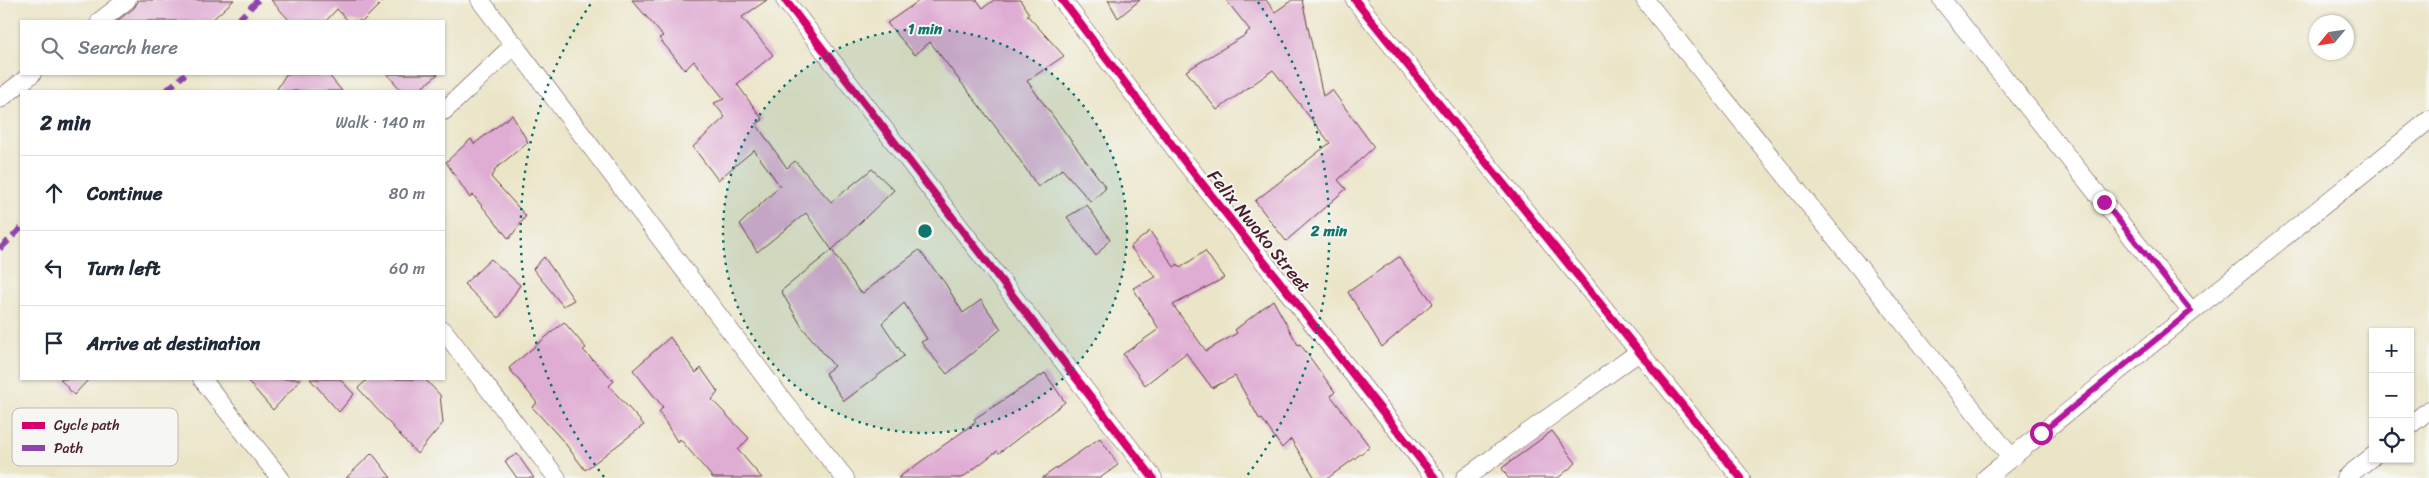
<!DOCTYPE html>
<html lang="en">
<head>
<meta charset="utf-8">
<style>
  body { margin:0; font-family:Sriracha,sans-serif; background:#f6f6f7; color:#1f2937 }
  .controls { position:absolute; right:15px; bottom:15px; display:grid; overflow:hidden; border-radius:0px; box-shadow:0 1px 4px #0004 }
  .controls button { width:45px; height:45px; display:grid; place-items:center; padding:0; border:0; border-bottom:1px solid #e0e1e3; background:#fff; color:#1f2937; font:25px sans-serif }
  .compass { position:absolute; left:2309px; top:15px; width:45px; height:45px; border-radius:50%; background:#fff; box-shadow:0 1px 4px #0004; rotate:241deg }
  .stop { position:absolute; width:15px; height:15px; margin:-11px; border:4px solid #b5179e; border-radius:50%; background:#fff }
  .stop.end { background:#b5179e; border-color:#fff; box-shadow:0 1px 5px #0008 }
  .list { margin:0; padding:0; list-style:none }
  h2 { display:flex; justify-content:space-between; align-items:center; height:65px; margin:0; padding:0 20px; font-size:21px }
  h2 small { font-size:16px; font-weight:400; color:#747a83 }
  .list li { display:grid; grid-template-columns:32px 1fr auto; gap:15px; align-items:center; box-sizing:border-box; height:75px; padding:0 20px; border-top:1px solid #e0e1e3 }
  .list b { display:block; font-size:19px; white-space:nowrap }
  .list em { font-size:16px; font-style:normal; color:#747a83 }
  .icon { flex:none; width:28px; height:28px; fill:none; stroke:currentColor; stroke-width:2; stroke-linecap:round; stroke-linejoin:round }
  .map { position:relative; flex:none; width:2429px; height:478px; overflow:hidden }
  .search { position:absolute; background:#fff; box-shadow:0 1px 4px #0004; left:20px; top:20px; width:425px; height:55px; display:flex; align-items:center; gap:12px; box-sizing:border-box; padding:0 18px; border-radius:0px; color:#747a83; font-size:19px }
  .panel { position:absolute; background:#fff; box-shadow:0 1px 4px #0004; left:20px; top:90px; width:425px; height:290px; border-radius:0px }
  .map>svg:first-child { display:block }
  .building { fill:#dfacd3 }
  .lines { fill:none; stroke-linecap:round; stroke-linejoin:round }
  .minor-casing { stroke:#623d43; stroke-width:19 }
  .minor { stroke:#fff; stroke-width:18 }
  .quiet { stroke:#8e44ad; stroke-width:6; stroke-dasharray:12 6; stroke-linecap:butt }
  .cycleway-casing { stroke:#f6f6f2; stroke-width:11 }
  .cycleway { stroke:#d6006c; stroke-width:8 }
  .route { stroke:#b5179e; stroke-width:6 }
  .ring { fill:none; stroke:#0f766e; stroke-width:2.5; stroke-dasharray:2.5 5 }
  .labels { text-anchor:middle; stroke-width:4; stroke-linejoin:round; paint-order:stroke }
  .street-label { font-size:18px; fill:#4a1f2b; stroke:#f6f6f2 }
  .key { fill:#f6f6f2; stroke:#c2b6b6; stroke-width:1 }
  .key-label { font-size:14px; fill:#4a1f2b }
  .centre { fill:#0f766e; stroke:#f6f6f2; stroke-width:2.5 }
  .ring-label { font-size:15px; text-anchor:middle; font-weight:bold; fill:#0f766e; stroke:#f6f6f2; stroke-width:4; stroke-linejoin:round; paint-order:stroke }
</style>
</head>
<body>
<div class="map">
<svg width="2429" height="478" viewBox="0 0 2429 478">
  <rect width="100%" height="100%" fill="#f6f6f2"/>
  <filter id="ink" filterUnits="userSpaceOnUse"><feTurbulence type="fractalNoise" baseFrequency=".02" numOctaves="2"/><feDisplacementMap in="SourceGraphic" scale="10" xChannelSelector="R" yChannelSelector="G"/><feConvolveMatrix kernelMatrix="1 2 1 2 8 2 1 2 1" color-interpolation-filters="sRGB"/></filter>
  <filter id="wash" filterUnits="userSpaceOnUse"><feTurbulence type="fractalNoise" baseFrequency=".0096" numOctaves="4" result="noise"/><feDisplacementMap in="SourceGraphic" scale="20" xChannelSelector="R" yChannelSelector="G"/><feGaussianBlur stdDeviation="1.12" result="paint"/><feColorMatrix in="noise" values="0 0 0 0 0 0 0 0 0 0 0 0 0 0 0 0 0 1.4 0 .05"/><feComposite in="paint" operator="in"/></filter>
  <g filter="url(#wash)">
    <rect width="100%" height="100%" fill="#ebe5c8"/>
    <g id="blocks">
      <path class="building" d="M139,0H234L211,21H117L134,8Z
        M271,0H384L363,21H348L337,9L326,21H290Z
        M632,0H767L742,17L773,55L737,84L763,120L756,124L787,168L795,161L831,202L872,169L894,190L832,250L806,213L757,252L740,224L780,186L754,150L718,180L693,147L725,117L714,103L724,99L694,61L685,70L659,38L663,36Z
        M920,0H977L983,8L994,0H1020L1029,14L1027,15L1064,56L1027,81L1106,188L1091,202L1062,169L1038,187L1011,147L930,42L915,55L887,23Z
        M1108,0H1140L1118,18Z
        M1226,0H1266L1275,12L1292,0H1302L1323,96L1332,90L1374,147L1338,180L1346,189L1286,241L1255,201L1330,143L1273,70L1217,110L1186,71L1247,34L1246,33L1250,30Z
        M286,74H328L342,91H276Z
        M387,74H438L418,91H402Z
        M512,115L528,142L494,170L495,172L491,177L526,216L509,239L473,195L470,198L446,162L471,139L474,144Z
        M1087,205L1110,239L1096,256L1067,217Z
        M1150,231L1174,267L1178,264L1180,268L1205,251L1224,278L1173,305L1206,351L1237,333L1235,330L1273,300L1298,345L1300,344L1335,392L1331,396L1370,447L1328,478H1315L1291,439L1282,448L1262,419L1260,420L1235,376L1212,388L1186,353L1145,385L1123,354L1159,329L1133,288L1156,277L1130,247Z
        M832,250L858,290L863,293L919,250L945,283L963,313L981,300L1001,329L947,374L921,342L927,339L904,303L882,323L904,356L844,401L825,373L834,366L802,327L781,291Z
        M544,257L574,300L563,306L533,269Z
        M1399,257L1433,303L1382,347L1348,292Z
        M491,259L520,285L499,318L464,284Z
        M564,322L586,348L583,350L614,381L609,386L644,425L585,470L564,442L532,407L537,403L509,368Z
        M670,337L696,373L701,368L718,392L712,400L749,438L738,450L762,478H713L680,439L678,443L659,412L663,407L633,370Z
        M1045,373L1065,402L999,453L997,451L962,478H898L976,422L974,419Z
        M60,379H89L74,395Z
        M246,379H301L273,410Z
        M310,379H340L354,394L339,412Z
        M368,379H425L440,395L443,423L417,454L358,388Z
        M1552,431L1576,463L1558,478H1508L1502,468Z
        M1100,438L1118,465L1100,478H1042Z
        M372,453L391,478H346Z
        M517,454L534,478H517L505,461Z"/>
    </g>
  </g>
  <g filter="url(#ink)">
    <use href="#blocks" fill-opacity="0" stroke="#623d43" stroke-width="1"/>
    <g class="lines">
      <defs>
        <path id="minor" d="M480,0L784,402L845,478
          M785,0L1153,478
          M1062,0L1185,162L1435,478
          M1355,0L1741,478
          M1645,0L2011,457
          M1942,0L2191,311
          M100,21L127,0
          M0,99L32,74
          M444,111L515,44
          M444,331L557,478
          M202,379L280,478
          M2410,425L2429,410
          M1465,478L1639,352
          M1986,478L2429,120
          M2345,478L2373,456"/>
      </defs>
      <use href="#minor" class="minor-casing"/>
      <use href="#minor" class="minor"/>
      <path class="quiet" d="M237,21L258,0
        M166,91L185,74
        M0,249L21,228"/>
      <defs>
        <path id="cycleway" d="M785,0L1153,478
          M1062,0L1185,162L1435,478
          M1355,0L1741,478"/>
      </defs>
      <use href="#cycleway" class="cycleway-casing"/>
      <use href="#cycleway" class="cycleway"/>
    </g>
  </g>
  <g class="lines" filter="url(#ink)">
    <path class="route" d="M2041,433L2191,311L2104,202"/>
  </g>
  <circle cx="925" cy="231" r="202" fill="#0f766e" fill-opacity=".12"/>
  <g class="ring">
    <circle cx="925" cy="231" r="202"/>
    <path d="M604 477A404 404 0 0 1 592 2M1258 2A404 404 0 0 1 1246 477"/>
  </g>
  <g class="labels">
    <g class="street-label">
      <text transform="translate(1259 231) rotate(51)" y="6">Felix Nwoko Street</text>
    </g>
  </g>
  <rect x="12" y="408" width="166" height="58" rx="8" class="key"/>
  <rect x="22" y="422" width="23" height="7" fill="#d6006c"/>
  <rect x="22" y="445" width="23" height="6" fill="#8e44ad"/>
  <g class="key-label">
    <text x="54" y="430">Cycle path</text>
    <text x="54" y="453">Path</text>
  </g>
  <circle cx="925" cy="231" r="8" class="centre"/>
  <g class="ring-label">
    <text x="925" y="34">1 min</text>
    <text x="1329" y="236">2 min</text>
  </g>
</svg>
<div class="controls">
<button>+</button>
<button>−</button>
<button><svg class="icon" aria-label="locate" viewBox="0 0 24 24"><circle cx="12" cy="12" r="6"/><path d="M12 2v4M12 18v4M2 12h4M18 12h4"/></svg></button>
</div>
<svg class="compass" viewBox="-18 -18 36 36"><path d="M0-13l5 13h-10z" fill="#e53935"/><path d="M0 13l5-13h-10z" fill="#747a83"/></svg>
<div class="stop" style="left:2041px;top:433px"></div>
<div class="stop end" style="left:2104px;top:202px"></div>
<div class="search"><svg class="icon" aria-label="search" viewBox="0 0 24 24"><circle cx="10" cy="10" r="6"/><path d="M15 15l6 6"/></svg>Search here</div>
<section class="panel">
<h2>2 min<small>Walk · 140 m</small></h2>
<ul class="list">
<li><svg class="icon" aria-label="ahead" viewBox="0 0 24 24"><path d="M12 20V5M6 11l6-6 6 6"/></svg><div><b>Continue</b></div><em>80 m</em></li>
<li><svg class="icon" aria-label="left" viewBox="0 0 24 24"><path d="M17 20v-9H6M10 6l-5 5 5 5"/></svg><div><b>Turn left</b></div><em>60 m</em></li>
<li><svg class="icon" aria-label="arrive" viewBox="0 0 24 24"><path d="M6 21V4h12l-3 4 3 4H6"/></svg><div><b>Arrive at destination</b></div></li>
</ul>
</section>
</div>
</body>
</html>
